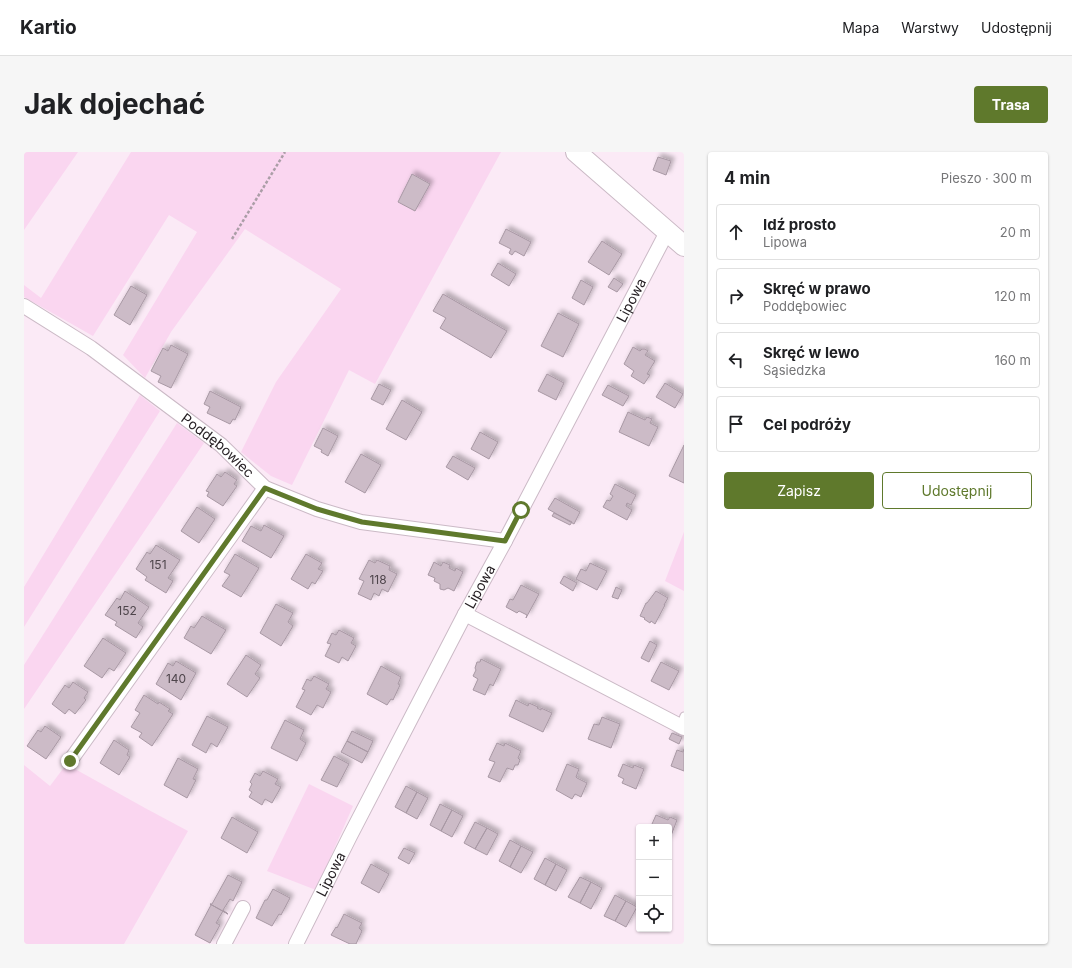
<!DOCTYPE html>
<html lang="pl">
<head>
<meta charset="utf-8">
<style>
  body { margin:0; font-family:Inter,sans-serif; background:#f6f6f6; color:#202124 }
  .controls { position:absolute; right:12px; bottom:12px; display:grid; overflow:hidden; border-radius:4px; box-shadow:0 1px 3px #0004 }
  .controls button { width:36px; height:36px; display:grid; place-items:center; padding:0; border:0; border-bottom:1px solid #e0e0e0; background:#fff; color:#202124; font:20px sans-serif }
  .stop { position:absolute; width:12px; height:12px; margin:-9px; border:3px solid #5f792c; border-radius:50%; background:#fff }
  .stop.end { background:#5f792c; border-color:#fff; box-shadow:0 1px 4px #0008 }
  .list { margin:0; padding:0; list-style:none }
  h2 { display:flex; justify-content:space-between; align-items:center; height:52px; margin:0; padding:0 16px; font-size:17px }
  h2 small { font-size:13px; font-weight:400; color:#757577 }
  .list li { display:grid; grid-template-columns:26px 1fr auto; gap:12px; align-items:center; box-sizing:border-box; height:56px; margin:0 8px 8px; padding:0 8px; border:1px solid #e0e0e0; border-radius:4px }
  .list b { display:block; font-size:15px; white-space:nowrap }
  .list p { margin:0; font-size:13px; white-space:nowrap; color:#757577 }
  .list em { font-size:13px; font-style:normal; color:#757577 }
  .actions { display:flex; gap:8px; padding:12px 16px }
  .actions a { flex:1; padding:9px 0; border:1px solid #5f792c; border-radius:4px; text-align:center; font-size:14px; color:#5f792c }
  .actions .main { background:#5f792c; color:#fff }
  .icon { flex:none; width:22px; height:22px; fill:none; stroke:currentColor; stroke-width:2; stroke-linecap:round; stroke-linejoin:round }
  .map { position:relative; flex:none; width:660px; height:792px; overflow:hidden; border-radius:4px }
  header { display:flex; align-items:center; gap:24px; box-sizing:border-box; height:56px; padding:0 20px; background:#fff; border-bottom:1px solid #e0e0e0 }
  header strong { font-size:19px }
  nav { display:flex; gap:22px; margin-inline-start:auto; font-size:14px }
  .intro { display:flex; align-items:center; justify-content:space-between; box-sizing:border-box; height:96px; padding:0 24px }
  h1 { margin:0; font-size:28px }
  .button { padding:10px 18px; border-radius:4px; background:#5f792c; color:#fff; font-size:14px; font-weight:700 }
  main { display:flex; gap:24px; padding:0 24px }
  aside { flex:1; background:#fff; border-radius:4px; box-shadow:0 1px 3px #0004 }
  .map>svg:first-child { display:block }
  .green { fill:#fad6f0 }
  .building { fill:#ccbbc7; stroke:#a898a4; filter:url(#shadow) }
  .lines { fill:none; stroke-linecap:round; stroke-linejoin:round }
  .lane-casing { stroke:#cbbac6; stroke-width:9 }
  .street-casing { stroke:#cbbac6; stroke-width:16 }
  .secondary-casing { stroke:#cbbac6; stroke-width:22 }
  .path { stroke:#ab9ea7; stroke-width:2.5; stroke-dasharray:3 2; stroke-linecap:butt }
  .lane { stroke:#fff; stroke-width:7 }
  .street { stroke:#fff; stroke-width:14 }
  .secondary { stroke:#fff; stroke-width:20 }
  .route { stroke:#5f792c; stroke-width:5 }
  .labels { text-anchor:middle; stroke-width:3.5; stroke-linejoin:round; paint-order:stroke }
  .number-label { font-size:12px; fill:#4e454b }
  .street-label { font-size:14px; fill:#241e22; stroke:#fff }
</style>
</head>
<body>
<header>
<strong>Kartio</strong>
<nav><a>Mapa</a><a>Warstwy</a><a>Udostępnij</a></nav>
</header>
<div class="intro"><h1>Jak dojechać</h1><a class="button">Trasa</a></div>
<main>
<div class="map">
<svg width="660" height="792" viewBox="0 0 660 792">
  <defs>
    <filter id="shadow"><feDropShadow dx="3.5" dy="-3.5" stdDeviation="2" flood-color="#0004"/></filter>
  </defs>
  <rect width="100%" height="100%" fill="#fbeaf6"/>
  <path class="green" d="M0,0H54L0,78Z
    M107,0H477L351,232L325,218L268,333L247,324L217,300L252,230L317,137L221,77L147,180L121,226L99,203L173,80L145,63L69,184L0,145V133L17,146Z
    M116,243L136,259L0,475V435Z
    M153,271L180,291L0,557V513Z
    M660,380V439L641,429Z
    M0,613L26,634L41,614L51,617L121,656L164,679L100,792H0Z
    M285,632L329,654L292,738L243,719Z"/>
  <path class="building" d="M634,5L647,9L642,23L629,18Z
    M388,22L406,32L391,59L374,50Z
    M482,77L507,90L500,104L491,99L488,103L485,101L487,97L475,91Z
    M578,89L598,102L585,123L564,110Z
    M474,111L492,122L485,134L467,123Z
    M590,126L599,132L593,140L584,135Z
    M557,128L569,135L560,153L548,146Z
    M107,134L123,143L106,173L90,163Z
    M419,142L483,179L467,206L416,176L422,166L409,159Z
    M534,161L555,172L539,205L517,194Z
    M147,193L164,202L147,236L134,230L137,224L127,219L139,196L144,199Z
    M609,195L616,199L618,197H621L624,199L621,203L631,209L623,222L626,223L620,232L607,224L610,219L600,212Z
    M523,222L540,231L532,248L514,239Z
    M641,231L659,242L651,256L632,245Z
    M355,232L367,238L359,253L347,247Z
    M584,233L605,244L599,254L578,243Z
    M186,239L217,255L211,268L209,267L206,272L183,261L186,255L180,252Z
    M378,248L398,260L382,288L362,277Z
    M604,260L621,268L623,265L628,267L626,271L634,275L625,294L595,280Z
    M299,276L314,284L304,304L297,300L298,298L290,294Z
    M456,280L474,290L465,307L447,297Z
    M660,293V331L645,324Z
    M337,302L357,313L341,341L321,330Z
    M429,304L451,316L444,328L422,315Z
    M201,320L213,328L210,332L213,334L199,354L183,344L185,340L182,339L193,322L197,325Z
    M591,332L612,343L607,353L603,351L602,354L608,358L603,368L579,355L583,348L586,349L589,344L586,342Z
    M531,346L556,360L550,372L524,357Z
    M173,355L191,367L175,391L157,379Z
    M530,361L548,370L546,373L528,364Z
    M240,373L260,384L247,406L218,389L227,374L237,379Z
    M132,393L156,408L144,426L149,429L142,441L121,428L123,425L112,417L123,400L126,402Z
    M211,402L235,416L217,445L198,434L206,423L200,420Z
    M282,402L298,411L294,417L299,419L291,432L288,430L284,437L267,427Z
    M345,408L351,411L353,408L366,414L365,418L373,422L364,440L358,437L355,444L350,441L347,448L334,442L340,429L335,427Z
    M410,410L417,414L419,410L426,413L425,416L431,419L432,416L439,420L430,439L424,436L420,438L416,437V432L410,429L411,426L404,423Z
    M566,411L583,419L573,438L552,427L557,417L562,419Z
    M540,424L553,431L549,439L536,431Z
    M497,433L515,442L502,466L503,463L495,459L493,461L482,455L486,447L489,448Z
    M592,435L598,438L594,447L588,445Z
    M101,439L125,455L114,471L119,475L112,486L91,473L93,470L81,463L93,446L96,448Z
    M632,439L644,446L640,453H641L631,472L627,469L626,471L620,467L621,466L616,464L622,451H623Z
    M252,452L269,461L264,470L269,474L257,494L236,481Z
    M178,464L202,478L187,502L160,486L167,474L170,476Z
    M315,478L330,486L327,491L332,494L324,509L318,505L315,511L301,504L307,492L303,491L308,481L312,483Z
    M79,486L102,501L90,519L85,516L78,526L60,514Z
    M626,489L633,493L625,510L617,506Z
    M222,503L237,513L231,522L236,526L223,545L203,532Z
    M457,507L477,517L469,534L466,532L461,543L449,538L454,527L449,524L452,518L451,516L453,510H456Z
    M152,509L172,521L157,548L132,532L144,511L149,514Z
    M637,510L655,519L645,538L627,529Z
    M357,514L377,525L374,532L376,533L369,548L367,547L363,553L343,542Z
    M290,524L305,532L302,537L307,540L299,556L293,553L287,563L272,555L281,538L278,537L283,527L287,529Z
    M49,530L64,540L60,546L62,548L51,562L45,557L41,562L28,552L41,533L45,536Z
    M120,543L134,552L135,550L146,557L144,559L149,562L128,594L115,585L118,581L107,575L116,561L111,558Z
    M492,548L504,554L505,551L514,555L513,556L517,558V556L528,561L519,580L485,564Z
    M183,564L204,575L193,595L187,591L182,601L168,593Z
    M578,565L596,572L587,596L564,587L570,572L575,573Z
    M261,568L280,578L276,587L282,591L273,609L247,596Z
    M21,574L37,585L22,607L3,594L14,578L17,580Z
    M328,579L349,589L344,600L323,589Z
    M648,581L658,585L655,592L645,587Z
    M90,588L105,598L103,603L106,605L95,623L76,611Z
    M323,589L344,600L338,611L317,600Z
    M473,591L480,594L481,591L497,599L494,606L496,608L494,613H491L489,618L483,616L476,630L464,625L471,610L465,608Z
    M660,597V619L647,614L653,598L659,600Z
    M310,604L325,612L313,635L297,628Z
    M154,606L174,617L169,627L172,628L163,646L140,633Z
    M543,612L555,617L552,625L553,626L563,631L557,645L551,642L548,647L532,638Z
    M599,612L609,616L610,613L620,617L612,637L598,631L600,627L594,624Z
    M239,619L254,627L251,632L257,635L248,651L241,647L238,653L225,645L228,640L225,638L228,632L226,630L231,621L236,624Z
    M382,634L393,640L382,661L371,655Z
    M393,640L404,646L393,667L382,661Z
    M416,652L428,658L417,679L406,673Z
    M428,658L439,664L428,685L417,679Z
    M632,663L644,668L646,665L653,668L645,689V675H625L628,672Z
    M208,665L234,680L223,701L197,686Z
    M451,670L463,676L451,697L440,691Z
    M463,676L474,682L463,703L451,697Z
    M486,688L497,694L486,715L475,709Z
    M497,694L509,700L497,721L486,715Z
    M380,696L391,701L385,712L374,706Z
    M521,706L532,712L521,733L510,727Z
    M347,712L365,722L355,741L337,731Z
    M532,712L543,718L532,739L521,733Z
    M204,723L218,730L209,749L206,747L199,758L204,762L186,752H188Z
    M556,725L567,730L556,751L544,745Z
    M567,730L578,736L567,757L556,751Z
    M249,737L266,746L257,763L255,762L248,774L232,766L241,748H243Z
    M591,743L602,749L591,769L580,764Z
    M602,749L613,755L602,775L591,769Z
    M186,752L204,762L199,759L192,771L196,773L186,791L171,783L187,753Z
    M320,762L338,771L335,776L338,779L332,792H326L307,783L312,775L313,776Z"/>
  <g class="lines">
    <defs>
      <path id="lane" d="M656,574L660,564"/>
      <g id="street">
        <path id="s1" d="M0,154L67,196L197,293L241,336L293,357L337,370L481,389"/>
        <path d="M441,462L660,576"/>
        <path d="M46,609L241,336"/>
        <path d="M200,792L219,756"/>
        <path id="s2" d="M272,792L326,684L441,462L481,389L643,80"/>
      </g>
      <path id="secondary" d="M552,0L660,94"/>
    </defs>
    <use href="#lane" class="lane-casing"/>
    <use href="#street" class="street-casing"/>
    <use href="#secondary" class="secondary-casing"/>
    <path class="path" d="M208,87L261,0"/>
    <use href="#lane" class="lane"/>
    <use href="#street" class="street"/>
    <use href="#secondary" class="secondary"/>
  </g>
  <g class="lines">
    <path class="route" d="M46,609L241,336L293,357L338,370L481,389L497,358"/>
  </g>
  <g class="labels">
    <g class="number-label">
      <text x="134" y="417">151</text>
      <text x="354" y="432">118</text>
      <text x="103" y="463">152</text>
      <text x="152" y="531">140</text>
    </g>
    <g class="street-label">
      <text dy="5" stroke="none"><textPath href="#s2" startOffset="726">Lipowa</textPath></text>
      <text dy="5" stroke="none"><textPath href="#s1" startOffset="239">Poddębowiec</textPath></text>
      <text dy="5" stroke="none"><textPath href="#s2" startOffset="402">Lipowa</textPath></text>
      <text dy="5" stroke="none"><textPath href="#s2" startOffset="78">Lipowa</textPath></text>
    </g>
  </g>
</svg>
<div class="controls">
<button>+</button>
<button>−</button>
<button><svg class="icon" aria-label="locate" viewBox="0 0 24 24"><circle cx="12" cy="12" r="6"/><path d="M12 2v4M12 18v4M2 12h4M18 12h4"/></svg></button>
</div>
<div class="stop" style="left:497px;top:358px"></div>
<div class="stop end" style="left:46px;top:609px"></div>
</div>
<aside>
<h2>4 min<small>Pieszo · 300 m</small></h2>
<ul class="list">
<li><svg class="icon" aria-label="ahead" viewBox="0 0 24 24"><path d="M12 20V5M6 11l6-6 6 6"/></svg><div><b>Idź prosto</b><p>Lipowa</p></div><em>20 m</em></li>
<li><svg class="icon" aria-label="right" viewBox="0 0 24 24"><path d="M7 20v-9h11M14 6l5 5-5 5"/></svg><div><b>Skręć w prawo</b><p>Poddębowiec</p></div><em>120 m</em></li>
<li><svg class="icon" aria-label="left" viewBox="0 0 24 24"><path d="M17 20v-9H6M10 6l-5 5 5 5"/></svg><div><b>Skręć w lewo</b><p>Sąsiedzka</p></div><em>160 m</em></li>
<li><svg class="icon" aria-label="arrive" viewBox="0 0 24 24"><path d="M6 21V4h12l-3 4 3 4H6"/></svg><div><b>Cel podróży</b></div></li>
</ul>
<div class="actions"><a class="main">Zapisz</a><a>Udostępnij</a></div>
</aside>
</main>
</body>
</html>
